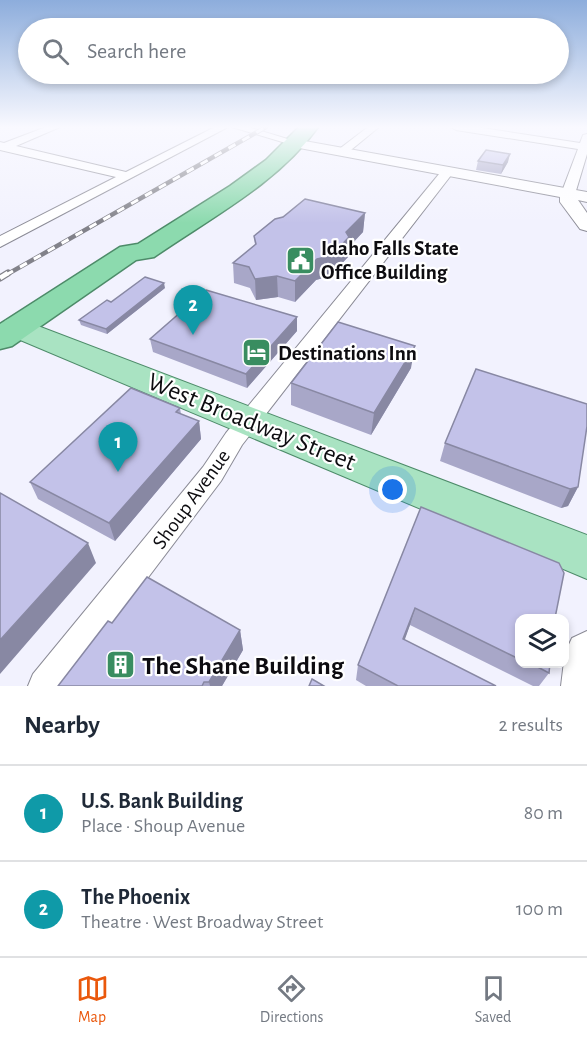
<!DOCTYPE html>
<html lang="en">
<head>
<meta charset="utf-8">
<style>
  body { margin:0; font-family:"Alegreya Sans",sans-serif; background:#f2f2f3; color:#1f2937 }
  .controls { position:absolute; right:18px; bottom:18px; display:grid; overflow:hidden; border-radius:12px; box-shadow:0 3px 9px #0003 }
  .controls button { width:54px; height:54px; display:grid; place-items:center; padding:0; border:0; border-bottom:2px solid #e0e1e3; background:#fff; color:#1f2937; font:30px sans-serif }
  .you { position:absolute; left:393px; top:490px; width:21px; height:21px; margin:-15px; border:4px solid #fff; border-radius:50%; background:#1a73e8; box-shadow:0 0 0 9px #1a73e833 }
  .badge { display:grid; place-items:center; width:39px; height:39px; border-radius:50%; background:#ea580c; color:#fff; font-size:20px; font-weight:700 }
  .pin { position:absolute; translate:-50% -50px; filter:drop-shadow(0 2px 3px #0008) }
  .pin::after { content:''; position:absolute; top:32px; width:21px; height:18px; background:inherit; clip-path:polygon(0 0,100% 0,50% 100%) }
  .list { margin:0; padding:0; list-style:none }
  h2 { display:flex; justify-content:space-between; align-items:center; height:78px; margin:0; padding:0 24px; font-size:26px }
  h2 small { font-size:20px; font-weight:400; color:#747a83 }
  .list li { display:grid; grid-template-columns:39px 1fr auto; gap:18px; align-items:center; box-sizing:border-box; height:96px; padding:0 24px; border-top:2px solid #e0e1e3 }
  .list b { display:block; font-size:22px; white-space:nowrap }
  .list p { margin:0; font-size:20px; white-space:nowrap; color:#747a83 }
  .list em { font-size:20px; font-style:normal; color:#747a83 }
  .icon { flex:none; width:33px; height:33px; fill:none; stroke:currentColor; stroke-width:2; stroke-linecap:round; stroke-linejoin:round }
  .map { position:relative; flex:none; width:587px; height:686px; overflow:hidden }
  .search { position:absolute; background:#fff; box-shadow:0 3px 9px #0003; left:18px; right:18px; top:18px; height:66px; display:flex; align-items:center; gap:15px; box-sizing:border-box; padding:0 21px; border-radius:33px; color:#747a83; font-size:22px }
  .sheet { height:270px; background:#fff }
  nav { display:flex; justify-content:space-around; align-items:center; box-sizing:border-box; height:84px; border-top:2px solid #e0e1e3; background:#fff; font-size:16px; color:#747a83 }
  nav a { display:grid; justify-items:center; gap:3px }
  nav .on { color:#ea580c }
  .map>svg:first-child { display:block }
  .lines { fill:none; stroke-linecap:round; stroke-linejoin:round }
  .minor-casing { stroke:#8b8b96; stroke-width:2 }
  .tertiary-casing { stroke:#8b8b96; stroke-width:2 }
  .primary-casing { stroke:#4d8b69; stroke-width:2 }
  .trunk-casing { stroke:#4d8b69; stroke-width:3 }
  .minor { fill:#fff; fill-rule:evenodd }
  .tertiary { fill:#fff; fill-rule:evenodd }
  .primary { fill:#a9e3c2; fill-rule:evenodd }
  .trunk { fill:#8cdaae; fill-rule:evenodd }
  .rail-far1-casing { stroke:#82828a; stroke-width:4.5 }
  .rail-casing { stroke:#82828a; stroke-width:7 }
  .rail-far1 { stroke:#fff; stroke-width:3; stroke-dasharray:8; stroke-linecap:butt }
  .rail { stroke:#fff; stroke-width:4.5; stroke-dasharray:13; stroke-linecap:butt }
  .wall { fill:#a8a7c8 }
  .shaded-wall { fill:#8888a3 }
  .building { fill:#c3c2e9; stroke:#8888a3; stroke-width:1.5 }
  .labels { text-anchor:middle; stroke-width:4.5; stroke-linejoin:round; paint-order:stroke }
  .poi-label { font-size:21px; font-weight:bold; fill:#0d0c10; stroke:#fff; text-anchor:start }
  .street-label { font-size:21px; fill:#0d0c10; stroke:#fff }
  .near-street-label { font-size:26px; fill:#0d0c10; stroke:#fff }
  .near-poi-label { font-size:26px; font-weight:bold; fill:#0d0c10; stroke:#fff; text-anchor:start }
</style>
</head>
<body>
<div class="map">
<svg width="587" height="686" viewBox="0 0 587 686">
  <rect width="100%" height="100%" fill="#f2f2fe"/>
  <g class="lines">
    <defs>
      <path id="minor" d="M46,127H60L16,146L126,172L215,127H228L0,247V236L116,177L0,150V142L4,143Z
        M232,127H248L304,144L299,147Z
        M368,127H379L346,154H338V150Z
        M451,127H476L580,143L583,135L587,134V154L575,194L568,198L561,194L578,149L456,130Z
        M448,167L454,171L452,174L242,445L221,481L66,686H28L33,674L203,467L226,433L444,168Z"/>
      <path id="tertiary" d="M299,140L587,192V202L578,200L587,213V231L580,229L560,202V197L294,147L292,144L294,141Z
        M587,631V686H561L565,653L572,638Z"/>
      <path id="primary" d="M17,318L587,535V579L6,334L2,327L6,320Z"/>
      <path id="trunk" d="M299,127H318C277,184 210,218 154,257L136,260L12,346L0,349V324L120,247L138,244L230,186L266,160Z"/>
    </defs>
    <use href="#minor" class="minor-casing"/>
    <use href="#tertiary" class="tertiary-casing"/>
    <use href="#primary" class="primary-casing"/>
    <use href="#trunk" class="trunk-casing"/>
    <use href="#minor" class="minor"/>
    <use href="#tertiary" class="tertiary"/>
    <use href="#primary" class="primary"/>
    <use href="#trunk" class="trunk"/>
    <defs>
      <path id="rail-far1" d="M6,275L266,127"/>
      <path id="rail" d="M0,278L8,273"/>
    </defs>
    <use href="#rail-far1" class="rail-far1-casing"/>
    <use href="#rail" class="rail-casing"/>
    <use href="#rail-far1" class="rail-far1"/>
    <use href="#rail" class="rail"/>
  </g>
  <path class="wall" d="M478,161L508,162L501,174L476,170Z
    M365,213L363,232L348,248V257L330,276L316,280L295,302L278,297L256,300L250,288L234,283L233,263L255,245L254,236Z
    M165,288L107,334L81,325L79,320L111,302Z
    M297,331L247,388L153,352L150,339Z
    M411,368L371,435L291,405V383Z
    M180,408L181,414L199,421L201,439L115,541L38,499L30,482Z
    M445,443L578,487L568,506L561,508L440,461Z
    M421,507L519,618V663H550L549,673L539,686H533L410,625L404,640L496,686H366L356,680L358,665Z
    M112,623L240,630L243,650L222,686H58Z"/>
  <path class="shaded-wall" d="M510,154L508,162L501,174L503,165Z
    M365,213L363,232L348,248V257L330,276L316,280L295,302V281Z
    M277,276L278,297L256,300L255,279Z
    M164,283L165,288L107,334L106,329Z
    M297,317V331L247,388L246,374Z
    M415,346L411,368L371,435L374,413Z
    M199,421L201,439L115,541L109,523Z
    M578,487L568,506L561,508L570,489Z
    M88,543L96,563L0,674V640Z
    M415,608L410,625L399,656L403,639Z
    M240,630L243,650L222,686H210L209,682Z"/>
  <path class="building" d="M486,150L510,154L503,165L478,161Z
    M305,199L365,213L346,232L349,237L331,256L317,259L295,281L277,276L255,279L249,267L233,263L256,244L254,236L275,219L283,217Z
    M145,277L164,283L106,329L79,320L107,300L111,302Z
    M206,290L297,317L246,374L150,339Z
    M338,322L415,346L374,413L291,383Z
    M476,369L587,404V426L578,487L570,489L445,443Z
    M131,388L180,408L176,412L199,421L109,523L30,482Z
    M0,493L88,543L0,640Z
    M421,507L559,563L564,573L555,618H519V659L415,608L403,639L496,686H398L358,665Z
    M147,577L240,630L209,682H204L202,686H58L108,621L112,623Z
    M530,663H550L549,673Z
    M312,679L324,686H309Z"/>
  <linearGradient id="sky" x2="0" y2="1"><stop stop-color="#8daddc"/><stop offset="0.57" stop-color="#f9f9ff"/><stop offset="1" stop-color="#f9f9ff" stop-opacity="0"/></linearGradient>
  <rect width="587" height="223" fill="url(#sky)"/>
  <defs>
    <symbol id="civic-square" viewBox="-11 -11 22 22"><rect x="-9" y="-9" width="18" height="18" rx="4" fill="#398d60" stroke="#fff"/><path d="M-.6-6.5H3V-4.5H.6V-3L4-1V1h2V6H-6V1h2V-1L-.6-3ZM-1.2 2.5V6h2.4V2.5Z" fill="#fff"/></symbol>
    <symbol id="hotel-square" viewBox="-11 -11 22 22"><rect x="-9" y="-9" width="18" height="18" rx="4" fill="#398d60" stroke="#fff"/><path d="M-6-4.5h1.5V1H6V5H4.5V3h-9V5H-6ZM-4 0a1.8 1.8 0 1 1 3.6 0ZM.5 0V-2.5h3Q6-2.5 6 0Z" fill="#fff"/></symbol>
    <symbol id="building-square" viewBox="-11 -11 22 22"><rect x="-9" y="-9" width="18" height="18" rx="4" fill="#398d60" stroke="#fff"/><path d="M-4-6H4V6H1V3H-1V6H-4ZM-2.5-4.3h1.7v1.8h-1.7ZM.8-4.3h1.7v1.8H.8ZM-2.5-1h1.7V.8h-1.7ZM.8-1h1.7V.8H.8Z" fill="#fff"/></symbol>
  </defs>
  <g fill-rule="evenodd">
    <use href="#civic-square" x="284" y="244" width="33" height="33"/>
    <use href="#hotel-square" x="240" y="336" width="33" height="33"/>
    <use href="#building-square" x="104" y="648" width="33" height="33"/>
  </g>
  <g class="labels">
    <g class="poi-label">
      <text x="321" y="255">Idaho Falls State<tspan x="321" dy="24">Office Building</tspan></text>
      <text x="278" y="360">Destinations Inn</text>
    </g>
    <g class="street-label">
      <text transform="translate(191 499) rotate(-54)" y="7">Shoup Avenue</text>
    </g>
    <g class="near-street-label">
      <text transform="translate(252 421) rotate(22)" y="9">West Broadway Street</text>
    </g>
    <g class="near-poi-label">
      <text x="142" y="674">The Shane Building</text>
    </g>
  </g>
</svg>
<div class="controls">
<button><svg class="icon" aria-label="layers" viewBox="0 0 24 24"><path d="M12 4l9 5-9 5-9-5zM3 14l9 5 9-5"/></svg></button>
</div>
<div class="you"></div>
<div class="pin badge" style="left:118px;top:472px;background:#0f9aa8">1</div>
<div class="pin badge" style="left:193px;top:335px;background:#0f9aa8">2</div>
<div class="search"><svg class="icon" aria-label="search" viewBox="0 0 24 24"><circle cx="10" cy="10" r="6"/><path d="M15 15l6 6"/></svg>Search here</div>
</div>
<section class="sheet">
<h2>Nearby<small>2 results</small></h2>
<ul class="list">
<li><span class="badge" style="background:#0f9aa8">1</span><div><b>U.S. Bank Building</b><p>Place · Shoup Avenue</p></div><em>80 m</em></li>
<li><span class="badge" style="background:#0f9aa8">2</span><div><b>The Phoenix</b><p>Theatre · West Broadway Street</p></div><em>100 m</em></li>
</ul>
</section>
<nav>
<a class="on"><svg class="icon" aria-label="map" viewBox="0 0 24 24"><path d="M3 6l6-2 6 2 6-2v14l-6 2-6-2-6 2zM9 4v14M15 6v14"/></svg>Map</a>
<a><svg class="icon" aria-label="directions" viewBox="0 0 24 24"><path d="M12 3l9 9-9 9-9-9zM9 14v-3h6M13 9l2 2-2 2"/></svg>Directions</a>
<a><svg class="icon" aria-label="saved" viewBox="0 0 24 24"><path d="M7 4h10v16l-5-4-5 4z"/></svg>Saved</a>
</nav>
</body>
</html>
